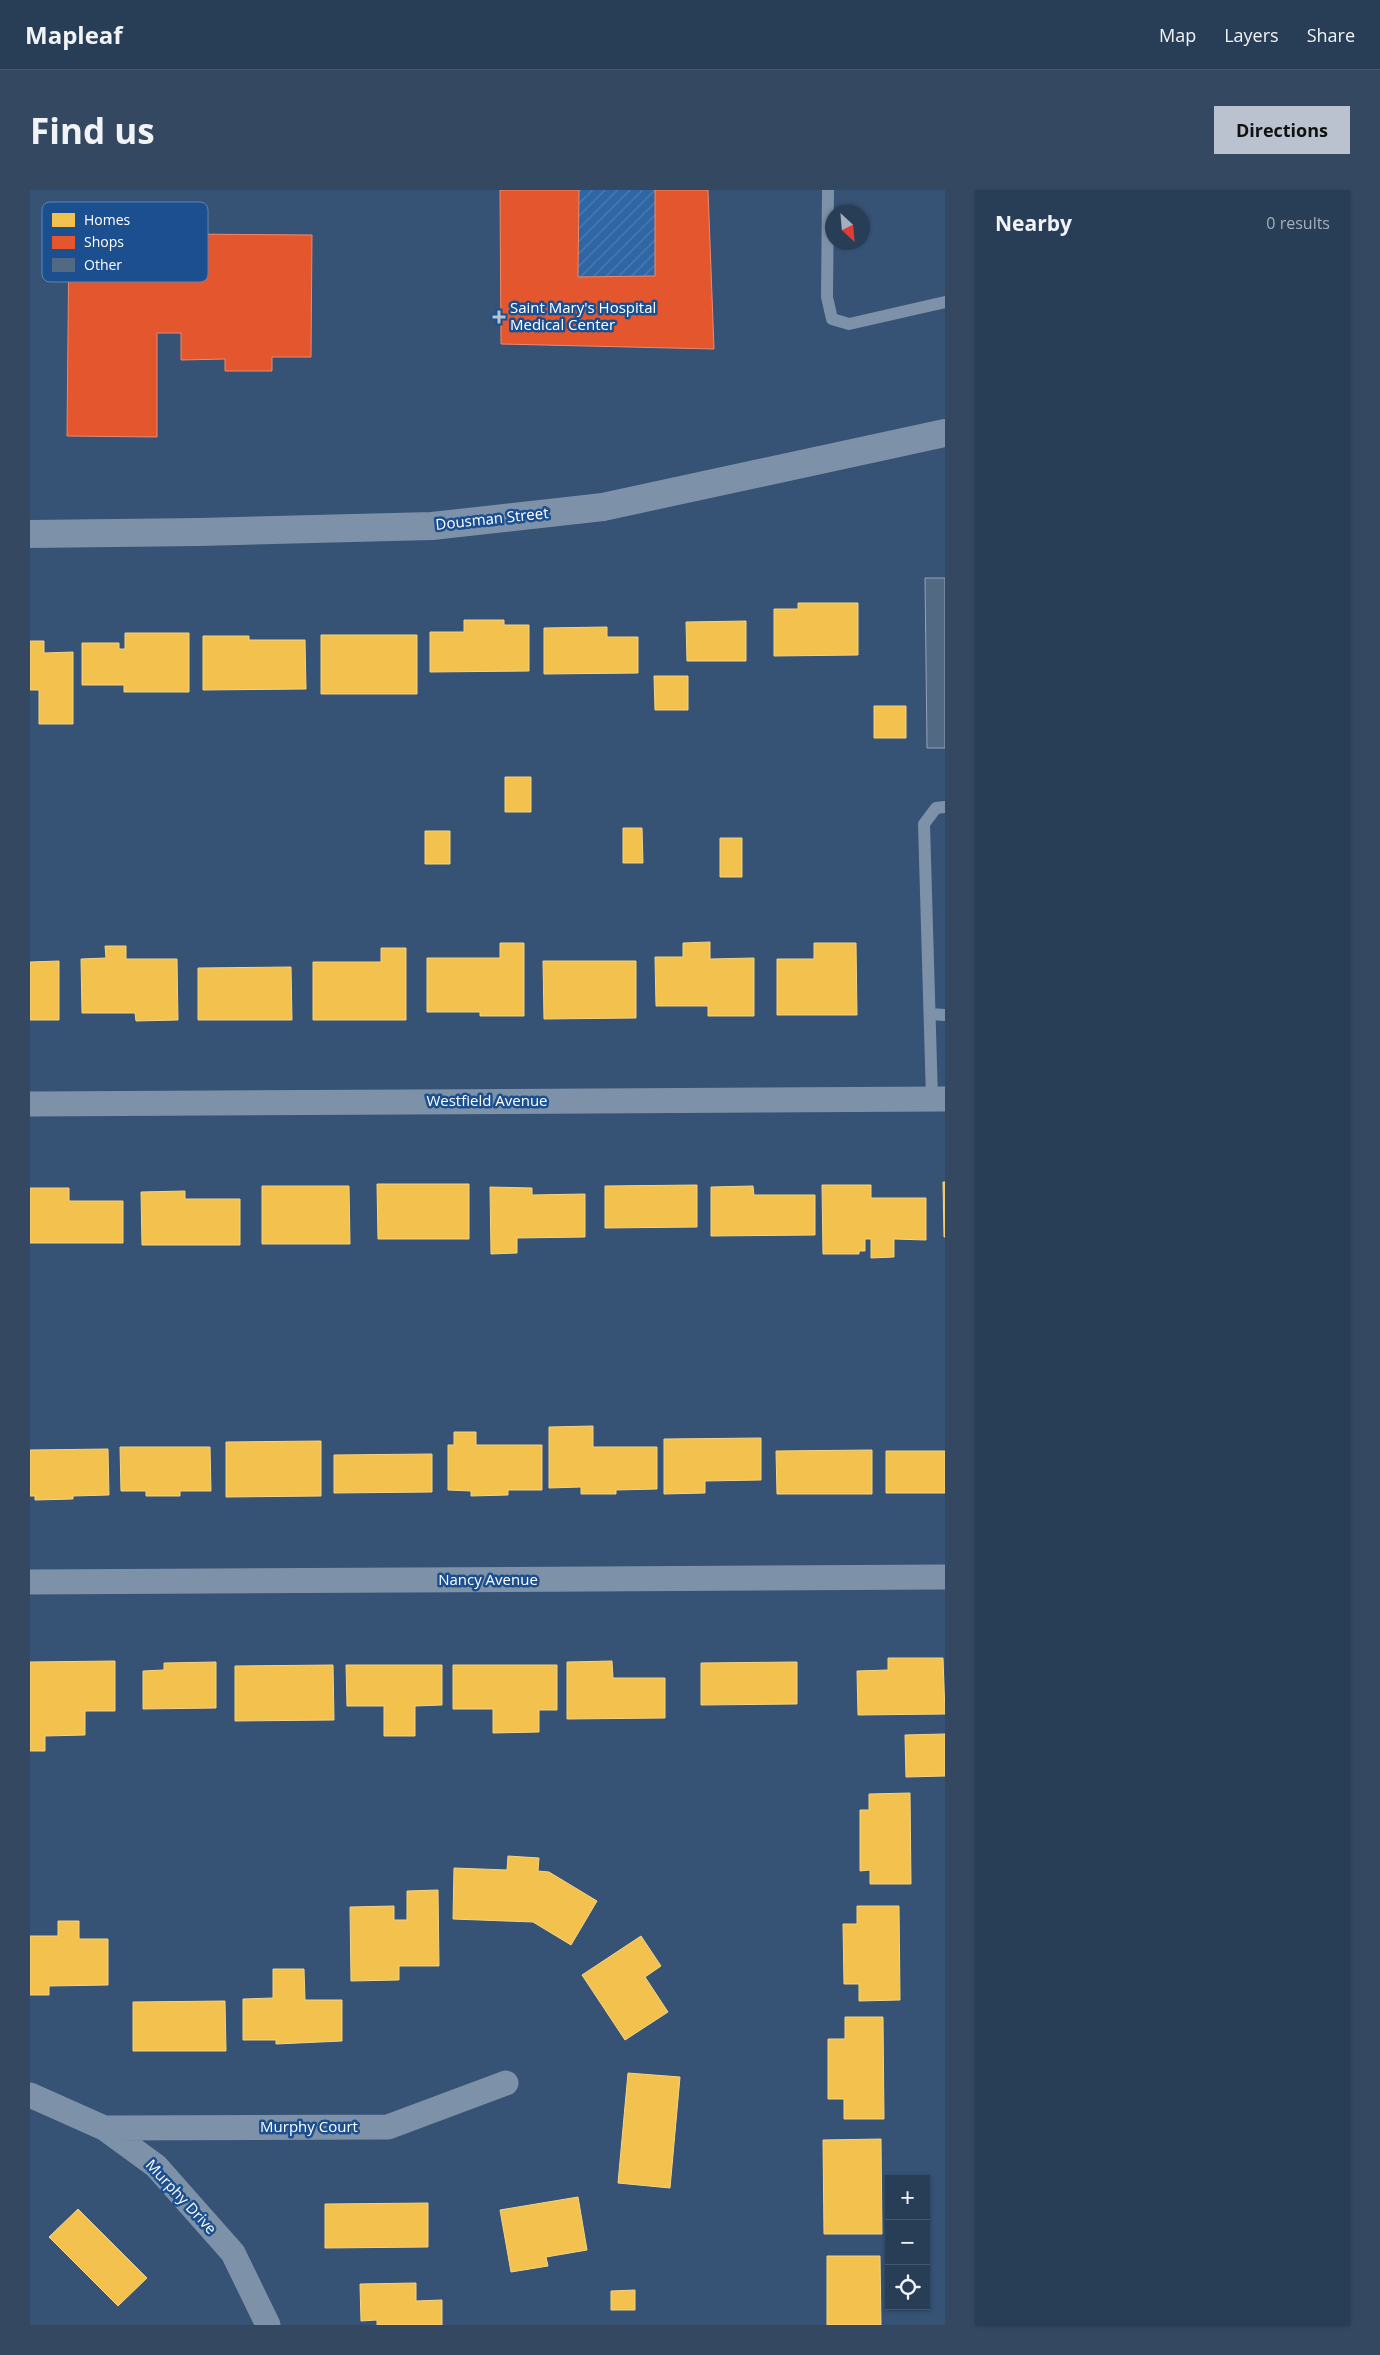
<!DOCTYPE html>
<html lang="en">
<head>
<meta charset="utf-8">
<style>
  body { margin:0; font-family:"Open Sans",sans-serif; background:#344961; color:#f1f3f6 }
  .controls { position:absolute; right:15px; bottom:15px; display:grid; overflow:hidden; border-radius:0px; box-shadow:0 1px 4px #0004 }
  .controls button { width:45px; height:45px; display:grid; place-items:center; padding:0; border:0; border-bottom:1px solid #44576d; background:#283e57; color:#f1f3f6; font:25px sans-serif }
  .compass { position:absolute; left:795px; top:15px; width:45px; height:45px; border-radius:50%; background:#283e57; box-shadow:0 1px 4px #0004; rotate:154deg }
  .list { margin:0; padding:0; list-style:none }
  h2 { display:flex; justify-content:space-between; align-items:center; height:65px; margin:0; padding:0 20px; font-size:21px }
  h2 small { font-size:16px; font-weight:400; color:#a5aeba }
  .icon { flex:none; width:28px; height:28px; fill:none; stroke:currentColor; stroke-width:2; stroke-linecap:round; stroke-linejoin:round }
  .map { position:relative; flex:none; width:915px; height:2135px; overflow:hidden; border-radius:0px }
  header { display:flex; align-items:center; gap:30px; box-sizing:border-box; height:70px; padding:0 25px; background:#283e57; border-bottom:1px solid #44576d }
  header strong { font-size:24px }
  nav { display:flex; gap:28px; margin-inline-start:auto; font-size:18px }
  .intro { display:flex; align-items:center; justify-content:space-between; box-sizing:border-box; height:120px; padding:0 30px }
  h1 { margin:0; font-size:35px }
  .button { padding:12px 22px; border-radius:0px; background:#b9c2ce; color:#111; font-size:18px; font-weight:700 }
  main { display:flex; gap:30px; padding:0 30px }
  aside { flex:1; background:#283e57; border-radius:0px; box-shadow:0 1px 4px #0004 }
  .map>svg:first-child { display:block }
  .garden { fill:url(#garden-furrows) }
  .homes { fill:#f2c14e; stroke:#f6d483 }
  .shops { fill:#e4572e; stroke:#ec896d }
  .building { fill:#526984; stroke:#92a2b6 }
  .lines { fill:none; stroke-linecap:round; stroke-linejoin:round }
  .service { stroke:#7d92a8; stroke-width:12 }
  .minor { stroke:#7d92a8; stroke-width:25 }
  .tertiary { stroke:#7d92a8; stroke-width:28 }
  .poi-dot { fill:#b9c2ce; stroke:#1b4f8f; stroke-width:2 }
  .labels { text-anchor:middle; stroke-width:5; stroke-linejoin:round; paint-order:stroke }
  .poi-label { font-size:15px; fill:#fff; stroke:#1b4f8f; text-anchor:start }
  .street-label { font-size:15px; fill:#fff; stroke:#1b4f8f }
  .key { fill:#1b4f8f; stroke:#5f84b1; stroke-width:1 }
  .key-label { font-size:14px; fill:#fff }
</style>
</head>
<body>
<header>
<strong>Mapleaf</strong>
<nav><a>Map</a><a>Layers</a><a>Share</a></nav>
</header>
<div class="intro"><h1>Find us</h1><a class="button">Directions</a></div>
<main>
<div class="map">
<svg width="915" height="2135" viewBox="0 0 915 2135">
  <defs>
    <pattern id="garden-furrows" width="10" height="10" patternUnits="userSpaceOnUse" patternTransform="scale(1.25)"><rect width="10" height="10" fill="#2f66a5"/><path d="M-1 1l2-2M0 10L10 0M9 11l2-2" fill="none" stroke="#4e7db2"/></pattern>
  </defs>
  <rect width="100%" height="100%" fill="#365274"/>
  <path class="garden" d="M549,0H625V86L548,87Z"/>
  <path class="homes" d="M768,413H828V465L744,466V419H768Z
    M434,430H474V435H499V481L400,482V442H434Z
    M716,431V471H657L656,432Z
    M577,437V447H608V483L514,484V438Z
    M95,443H159V502H94V495H52V453H89V459H95Z
    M291,445H387V504H291Z
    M173,446H219V450H275L276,499L173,500Z
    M0,451H14V463L43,462V534H9V500H0Z
    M624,486H658V520H625Z
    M844,516H876V548H844Z
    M475,587H501V622H475Z
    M593,638H612L613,673H593Z
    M395,641H420V674H395Z
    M690,648H712V687H690Z
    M680,752V769L724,768V826H678V816H626L625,767H653V753Z
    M470,753H494V826H450V822H397V768H470Z
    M784,753H826L827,825H747V769H784Z
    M75,756H96V769H147L148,830L106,831L105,823H52L51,769L76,768Z
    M351,758H376V830H283V772H351Z
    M29,771V830H0V772Z
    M513,771H606V828L514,829Z
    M261,777L262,830H168V778Z
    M913,992H915V1047H914Z
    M347,994H439V1049H348Z
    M667,995V1037L575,1038V996Z
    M792,995H841V1008H896V1050L864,1049V1067L841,1068V1049H835V1061H829V1064H793Z
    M232,996H319L320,1054H232Z
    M723,996L724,1005H785V1045L681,1046V997Z
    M460,997L502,998V1005L555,1004V1047L487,1048V1063L461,1064Z
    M0,998H39V1011H93V1053H0Z
    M155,1001V1009H210V1055H112L111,1002Z
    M563,1236V1257H627V1299L586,1300V1304H551V1297L519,1298V1237Z
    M424,1242H446V1255H512V1300H478V1305L441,1306V1301L418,1300V1255H424Z
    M731,1248V1290L675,1291V1303L634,1304V1249Z
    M291,1251V1306L196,1307V1252Z
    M90,1257H180L181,1301H150V1306H116V1301H91Z
    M78,1259L79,1305L43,1306V1309L5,1310V1306H0V1260Z
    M842,1260V1304H747L746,1261Z
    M856,1261H915V1303H856Z
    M402,1264V1302L304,1303V1265Z
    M858,1468H913L915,1524L828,1525L827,1481L858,1480Z
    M85,1471V1521H55V1545L15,1546V1561H0V1472Z
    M582,1471L583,1488H635V1528L537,1529V1472Z
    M186,1472V1518L113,1519V1481L134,1480V1473Z
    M767,1472V1514L671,1515V1473Z
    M303,1475L304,1530L205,1531V1476Z
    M316,1475H412V1515L385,1516V1546H354V1516H317Z
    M423,1475H527V1520H509V1542L463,1543V1519H423Z
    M915,1544V1586L876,1587L875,1545Z
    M880,1603L881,1694H840V1680L830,1681V1620H839V1604Z
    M478,1666L509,1668L508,1681L519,1682L567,1711L541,1755L503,1732L423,1729L424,1678L477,1680Z
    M408,1700L409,1776H369V1790L321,1791L320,1717L364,1716V1730H377V1701Z
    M827,1716H869L870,1810L829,1811V1794H814L813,1734H827Z
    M28,1731H49V1749H78V1795L19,1796V1805H0V1746H28Z
    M611,1746L631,1776L615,1787L638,1822L595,1850L552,1785Z
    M243,1779H274L275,1810H312V1851L246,1854V1850H213V1809L243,1808Z
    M195,1811L196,1861H103V1812Z
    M815,1827H853L854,1929H814V1909H798V1849H815Z
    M598,1883L650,1887L640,1998L588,1993Z
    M851,1949L852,2044H794L793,1950Z
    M548,2007L557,2060L516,2067L518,2076L481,2082L470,2020Z
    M398,2013V2057L295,2058V2014Z
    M48,2019L117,2088L88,2116L19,2047Z
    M797,2066H850L851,2135H797Z
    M386,2093V2111L412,2110V2135H347V2130L331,2131L330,2094Z
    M605,2100V2120H581V2101Z"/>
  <path class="shops" d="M470,0H549L548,87L625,86V0H678L684,159L471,154Z
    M76,30H150V44L282,45L281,167H242V181H195V169L151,170V143H127V247L37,246L39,42H79Z"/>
  <path class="building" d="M895,388H915V558H897Z"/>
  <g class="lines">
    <path class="service" d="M798,0L797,107L802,129L819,134L915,112
      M900,824L915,825
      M902,909L894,634L906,618L915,617"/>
    <path class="minor" d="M0,914L915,909
      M0,1392L915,1387
      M0,1905L74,1938L126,1976L203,2063L238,2135
      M74,1938L358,1937L476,1893"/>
    <path class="tertiary" d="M0,344L169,342L402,336L573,317L915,243"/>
  </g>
  <path class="poi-dot" d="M466.5 119.5h5v5h5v5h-5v5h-5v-5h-5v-5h5z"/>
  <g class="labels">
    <g class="poi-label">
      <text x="480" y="123">Saint Mary's Hospital<tspan x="480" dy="17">Medical Center</tspan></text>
    </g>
    <g class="street-label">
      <text transform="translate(462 329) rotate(-6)" y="5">Dousman Street</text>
      <text x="457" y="916">Westfield Avenue</text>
      <text x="458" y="1395">Nancy Avenue</text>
      <text x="279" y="1942">Murphy Court</text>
      <text transform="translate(151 2007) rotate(47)" y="5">Murphy Drive</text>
    </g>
  </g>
  <rect x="12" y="12" width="166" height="80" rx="8" class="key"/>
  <rect x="22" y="23" width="23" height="14" fill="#f2c14e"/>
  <rect x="22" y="46" width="23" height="13" fill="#e4572e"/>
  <rect x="22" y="68" width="23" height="14" fill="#526984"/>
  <g class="key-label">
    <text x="54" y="35">Homes</text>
    <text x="54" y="57">Shops</text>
    <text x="54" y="80">Other</text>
  </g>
</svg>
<div class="controls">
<button>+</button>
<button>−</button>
<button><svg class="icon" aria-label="locate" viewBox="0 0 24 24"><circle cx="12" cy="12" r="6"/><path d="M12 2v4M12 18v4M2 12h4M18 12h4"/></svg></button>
</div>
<svg class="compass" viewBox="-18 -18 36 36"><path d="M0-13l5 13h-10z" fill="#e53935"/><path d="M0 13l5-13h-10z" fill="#a5aeba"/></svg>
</div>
<aside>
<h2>Nearby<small>0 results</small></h2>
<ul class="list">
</ul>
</aside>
</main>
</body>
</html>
